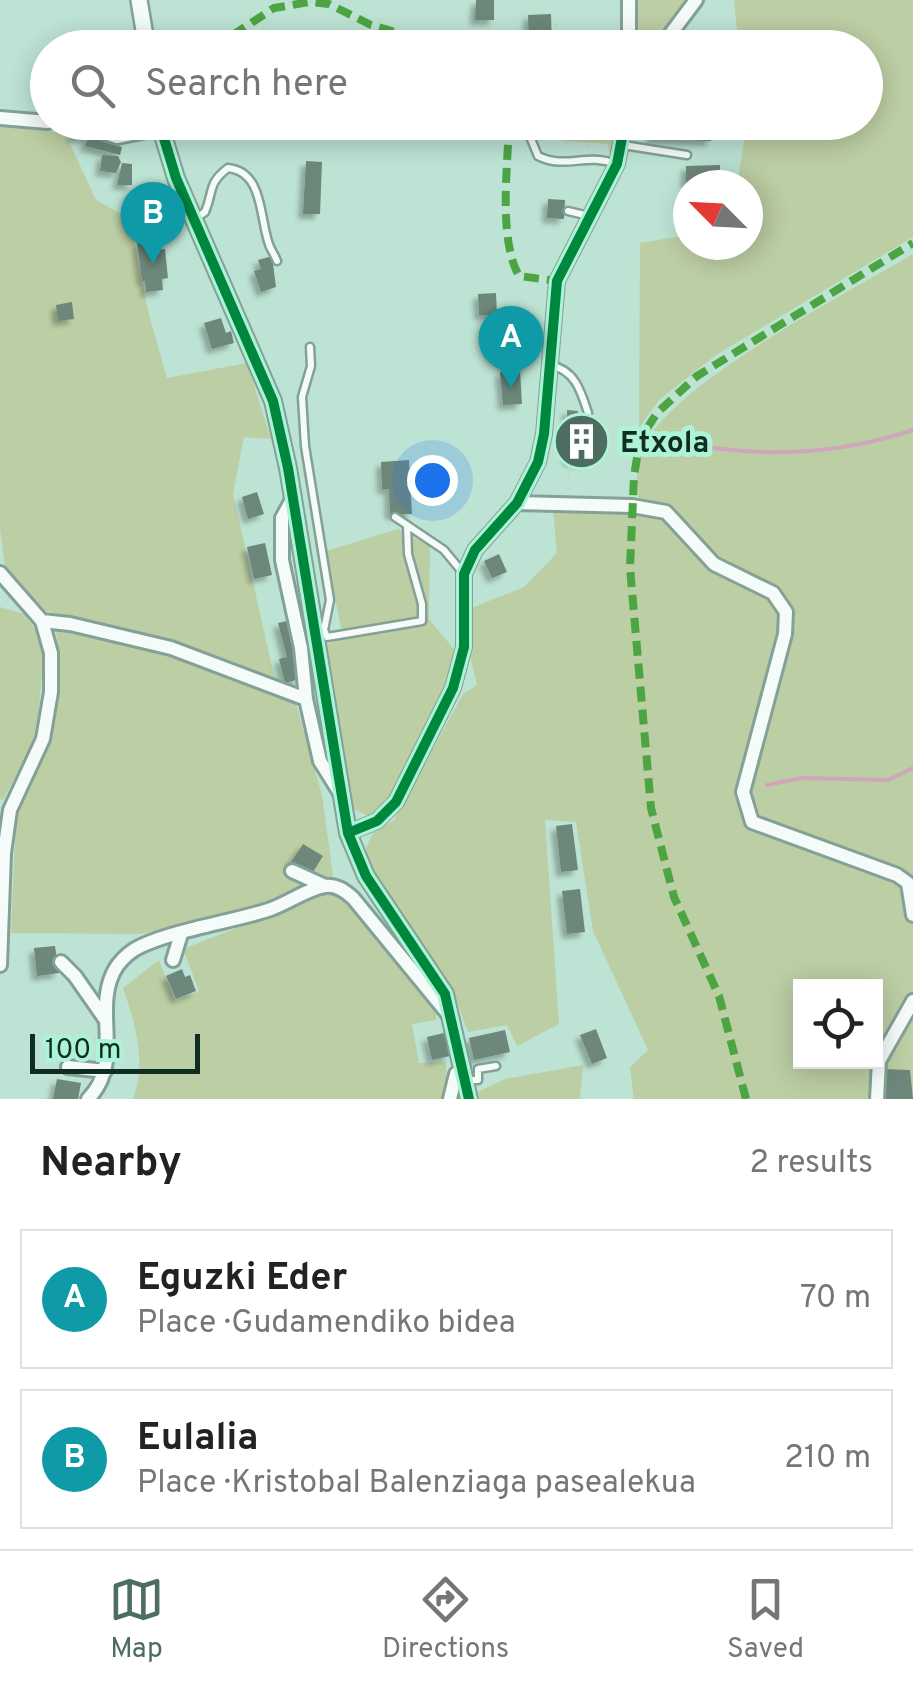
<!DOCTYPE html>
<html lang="en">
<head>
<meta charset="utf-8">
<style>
  body { margin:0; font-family:Overpass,sans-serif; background:#f2f2f2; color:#222 }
  .controls { position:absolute; right:30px; bottom:30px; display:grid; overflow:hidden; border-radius:0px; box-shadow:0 5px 25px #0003 }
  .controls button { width:90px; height:90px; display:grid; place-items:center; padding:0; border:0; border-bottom:2px solid #e0e0e0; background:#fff; color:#222; font:50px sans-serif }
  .compass { position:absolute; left:673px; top:170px; width:90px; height:90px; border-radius:50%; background:#fff; box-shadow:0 5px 25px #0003; rotate:294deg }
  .scale { position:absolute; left:30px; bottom:25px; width:170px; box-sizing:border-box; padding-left:10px; border:5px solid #102d23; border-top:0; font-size:28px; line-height:35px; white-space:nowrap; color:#102d23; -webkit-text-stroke:8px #adf3d8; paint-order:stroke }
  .you { position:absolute; left:432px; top:480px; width:35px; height:35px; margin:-25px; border:8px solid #fff; border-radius:50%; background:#1a73e8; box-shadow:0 0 0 15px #1a73e833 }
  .badge { display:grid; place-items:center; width:65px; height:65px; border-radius:50%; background:#4d6d61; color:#fff; font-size:32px; font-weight:700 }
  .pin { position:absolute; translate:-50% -82px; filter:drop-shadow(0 2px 5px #0008) }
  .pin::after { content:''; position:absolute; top:52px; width:35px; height:30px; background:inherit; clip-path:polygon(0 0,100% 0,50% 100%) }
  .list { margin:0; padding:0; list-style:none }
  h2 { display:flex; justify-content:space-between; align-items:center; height:130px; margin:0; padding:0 40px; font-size:42px }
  h2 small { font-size:32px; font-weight:400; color:#767676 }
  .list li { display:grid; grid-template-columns:65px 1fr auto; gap:30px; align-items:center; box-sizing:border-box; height:140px; margin:0 20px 20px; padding:0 20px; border:2px solid #e0e0e0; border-radius:0px }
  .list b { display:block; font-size:38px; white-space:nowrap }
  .list p { margin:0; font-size:32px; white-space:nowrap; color:#767676 }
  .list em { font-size:32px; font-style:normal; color:#767676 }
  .icon { flex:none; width:55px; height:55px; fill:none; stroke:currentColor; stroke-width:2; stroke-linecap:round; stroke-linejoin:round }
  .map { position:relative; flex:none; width:913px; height:1099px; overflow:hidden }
  .search { position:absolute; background:#fff; box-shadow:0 5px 25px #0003; left:30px; right:30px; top:30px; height:110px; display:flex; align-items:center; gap:25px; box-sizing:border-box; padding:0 35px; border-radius:55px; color:#767676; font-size:38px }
  .sheet { height:450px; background:#fff }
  nav { display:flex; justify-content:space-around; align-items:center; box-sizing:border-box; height:140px; border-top:2px solid #e0e0e0; background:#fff; font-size:28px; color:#767676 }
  nav a { display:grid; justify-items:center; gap:5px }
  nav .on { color:#4d6d61 }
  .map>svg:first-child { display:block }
  .green { fill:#bccea4; fill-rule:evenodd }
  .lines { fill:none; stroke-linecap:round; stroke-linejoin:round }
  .stream { stroke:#cfa6bc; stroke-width:4 }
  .building { fill:#6d877a; filter:url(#shadow) }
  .service-casing { stroke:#83a196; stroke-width:11 }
  .minor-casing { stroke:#83a196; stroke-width:18 }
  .tertiary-casing { stroke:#83a196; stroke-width:20 }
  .path { stroke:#c5cfcc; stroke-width:2.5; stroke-dasharray:2.5 8; stroke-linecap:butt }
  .service { stroke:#f5fbf9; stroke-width:6 }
  .minor { stroke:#f5fbf9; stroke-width:12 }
  .tertiary { stroke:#f5fbf9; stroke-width:15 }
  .quiet { stroke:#4da442; stroke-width:8; stroke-dasharray:15 8; stroke-linecap:butt }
  .cycleway-casing { stroke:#adf3d8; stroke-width:16 }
  .cycleway { stroke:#00873e; stroke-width:10 }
  .labels { text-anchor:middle; stroke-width:10; stroke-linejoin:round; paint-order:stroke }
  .poi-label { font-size:30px; font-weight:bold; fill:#102d23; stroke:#adf3d8; text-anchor:start }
</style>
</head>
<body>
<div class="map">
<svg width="913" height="1099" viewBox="0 0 913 1099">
  <defs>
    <filter id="shadow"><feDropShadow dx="-5" dy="5" stdDeviation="2.5" flood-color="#0004"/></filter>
  </defs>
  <rect width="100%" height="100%" fill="#bde3d4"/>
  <path class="green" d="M635,0H688L651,47L634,48Z
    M734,0H913V237L716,355L659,400L639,428L640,243L688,235V245H748V185H737L747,123L866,122V48L739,47Z
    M565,123H620L614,154L609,152L608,144L566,141Z
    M0,124L65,133L96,200L130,219L148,311L167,378L247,363L271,439L244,437L233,494L275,680L177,642L42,610L5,567L0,529Z
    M913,254V1099H634L630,1067L648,1050L593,931L576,822L545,820L559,1024L517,1046L507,1025L468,1032L452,988L371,867L366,848L373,833L394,820L463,694L477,685L469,651V609L524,587L557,553L553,510L639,514C639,496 634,469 641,452C666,386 848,293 913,254ZM800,986H876V1062H800Z
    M398,529L430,546L429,619L457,653C448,684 399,808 370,817L354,809L349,798L324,645L343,639L326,551Z
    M0,607L24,614L38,632L43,657L37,736L3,800L0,799Z
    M56,629L169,655L296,704L322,795L333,876L233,914L141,934L11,933L16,813L49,741L59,657Z
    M328,892C373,915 404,966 436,1006V1020L412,1024L419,1063L446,1062V1099H133C147,1063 135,1023 123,988L159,960L175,1001L199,991L183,949Z
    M583,1065L580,1099H480L478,1092L505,1079Z"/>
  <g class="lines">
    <path class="stream" d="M672,440C750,459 836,456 913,430
      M767,785L801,778L888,780L913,768"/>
  </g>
  <path class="building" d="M476,0H494V20H475Z
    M551,14L552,48H529L528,15Z
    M82,128L106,135L104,142L122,147L120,155L85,146L88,138H72L73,130Z
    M653,129L712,132L711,141L651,139Z
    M102,155L118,156L121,162L116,173L100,171Z
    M306,161L322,162L320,214H303Z
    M122,163L132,164V185H117Z
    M720,165V183L686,184V166Z
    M548,199L565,200L564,219L547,218Z
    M159,241L160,250L165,249L168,278L162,279L163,290L146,292L145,281H142L137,243Z
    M272,256L276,287L261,292L254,271L261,269L258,260Z
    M496,293L497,315H479L478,294Z
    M72,302L74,319L58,321L56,305Z
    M221,318L226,333L231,331L234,343L212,349L204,323Z
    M520,371L522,404L503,405L500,372Z
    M567,410L578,411V419H594L589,462L568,461Z
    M409,460L412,514L390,515L389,489H382L381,462Z
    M257,492L264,514L248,519L242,497Z
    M265,543L272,575L254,579L247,547Z
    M499,554L507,572L492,578L484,561Z
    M292,620L301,667L296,668L300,679L285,683L279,659L287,657L278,623Z
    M572,824L578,870L561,872L556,826Z
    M303,844L323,856L309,878L289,865Z
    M580,889L585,932L567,934L562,891Z
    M55,946L59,973L37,976L34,948Z
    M182,969L185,977L190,975L196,991L176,999L166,976Z
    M596,1029L607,1058L592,1064L580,1035Z
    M505,1030L510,1052L474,1060L469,1038Z
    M444,1033L450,1056L432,1060L427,1037Z
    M883,1069L910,1070L913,1099H881Z
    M57,1079L81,1083L78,1099H53Z"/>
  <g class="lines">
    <defs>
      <path id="service" d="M524,122L538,156C566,170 586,152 616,164
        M623,145L687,155
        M568,211L589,216
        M195,219L205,212C214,191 207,184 228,168C265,172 259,221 270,247C272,251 275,256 277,261
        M310,347L311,366L302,397L305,446L330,600L324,630L327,637L422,621V604L408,554L407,525
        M550,365C575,370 581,391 588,413
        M395,517L444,550L463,573
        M467,1080H478V1069L496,1066"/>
      <path id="minor" d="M629,48V0
        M660,48L696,0
        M0,118L48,122
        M73,122L117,137L161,128
        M517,503L632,506L666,512L714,564L773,593L786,612L785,634L743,792L752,822L897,875L908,883L913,915
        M0,573L42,621L51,653V692L43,739L10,810L4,853L0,965
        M42,621L70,624L171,648L306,699L301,648L282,560V518L293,498
        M306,699L320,761L340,793
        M348,833L377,821L396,802L453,688L464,647V574L475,550L517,503L538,462L544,434L557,281L617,164L625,122
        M292,871L325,886
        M173,960L181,934
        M61,962L75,976L105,1019
        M68,1067L105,1071
        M88,1099C126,1061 90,1007 117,966C123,958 132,950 141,946C175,930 230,922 268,910C287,904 306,889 325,886C336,884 345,891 353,898L448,1014
        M450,1099L456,1074L463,1067
        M877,1099L879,1061L913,1001"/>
      <path id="tertiary" d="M139,0L147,48
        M159,122L176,178L273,401L288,468L348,833L366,876L445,994L469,1099"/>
    </defs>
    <use href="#service" class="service-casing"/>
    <use href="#minor" class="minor-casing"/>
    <use href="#tertiary" class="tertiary-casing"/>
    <path class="path" d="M557,24L558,48
      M562,122L564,142L607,149
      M557,435H564L563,464L569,466L568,492"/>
    <use href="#service" class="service"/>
    <use href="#minor" class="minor"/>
    <use href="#tertiary" class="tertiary"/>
    <path class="quiet" d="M213,48L274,8L310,2L329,4L371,25L449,48
      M509,122C508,164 498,239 519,276L557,281
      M746,1099L719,996L674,897L651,808L630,568L634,476L638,452L644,433L657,413L697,376L913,243"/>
    <defs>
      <path id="cycleway" d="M159,122L176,178L273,401L288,468L348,833L366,876L445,994L469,1099
        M348,833L377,821L396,802L453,688L464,647V574L475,550L517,503L538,462L544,434L557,281L617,164L625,122"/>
    </defs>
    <use href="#cycleway" class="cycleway-casing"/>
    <use href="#cycleway" class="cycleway"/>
  </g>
  <defs>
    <symbol id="building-disc" viewBox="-11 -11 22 22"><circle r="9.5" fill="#4d6d61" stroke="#adf3d8"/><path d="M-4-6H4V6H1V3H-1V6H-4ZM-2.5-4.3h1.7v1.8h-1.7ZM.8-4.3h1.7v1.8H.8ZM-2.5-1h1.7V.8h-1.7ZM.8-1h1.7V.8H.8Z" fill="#fff"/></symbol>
  </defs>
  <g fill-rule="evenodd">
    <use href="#building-disc" x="550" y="410" width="63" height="63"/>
  </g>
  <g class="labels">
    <g class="poi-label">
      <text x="620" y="452">Etxola</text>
    </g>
  </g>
</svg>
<div class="controls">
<button><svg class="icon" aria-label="locate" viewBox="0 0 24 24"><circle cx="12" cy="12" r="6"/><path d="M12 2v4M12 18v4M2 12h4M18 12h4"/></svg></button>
</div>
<svg class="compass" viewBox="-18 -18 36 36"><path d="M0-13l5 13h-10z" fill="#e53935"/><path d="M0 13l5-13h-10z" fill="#767676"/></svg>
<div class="scale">100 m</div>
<div class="you"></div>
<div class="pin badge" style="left:511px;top:388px;background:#0f9aa8">A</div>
<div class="pin badge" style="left:153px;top:264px;background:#0f9aa8">B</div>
<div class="search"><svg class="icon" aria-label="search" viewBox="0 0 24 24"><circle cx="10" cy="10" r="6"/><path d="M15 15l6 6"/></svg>Search here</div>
</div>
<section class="sheet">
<h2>Nearby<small>2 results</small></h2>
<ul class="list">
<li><span class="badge" style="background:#0f9aa8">A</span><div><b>Eguzki Eder</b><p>Place · Gudamendiko bidea</p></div><em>70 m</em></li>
<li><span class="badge" style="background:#0f9aa8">B</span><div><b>Eulalia</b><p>Place · Kristobal Balenziaga pasealekua</p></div><em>210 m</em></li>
</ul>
</section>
<nav>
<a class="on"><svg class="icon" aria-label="map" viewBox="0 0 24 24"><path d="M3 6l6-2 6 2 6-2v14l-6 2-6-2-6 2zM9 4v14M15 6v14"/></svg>Map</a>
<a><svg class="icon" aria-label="directions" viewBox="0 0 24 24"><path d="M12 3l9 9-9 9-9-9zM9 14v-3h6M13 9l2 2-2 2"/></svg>Directions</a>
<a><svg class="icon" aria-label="saved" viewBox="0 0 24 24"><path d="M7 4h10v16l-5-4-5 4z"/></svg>Saved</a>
</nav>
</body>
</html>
